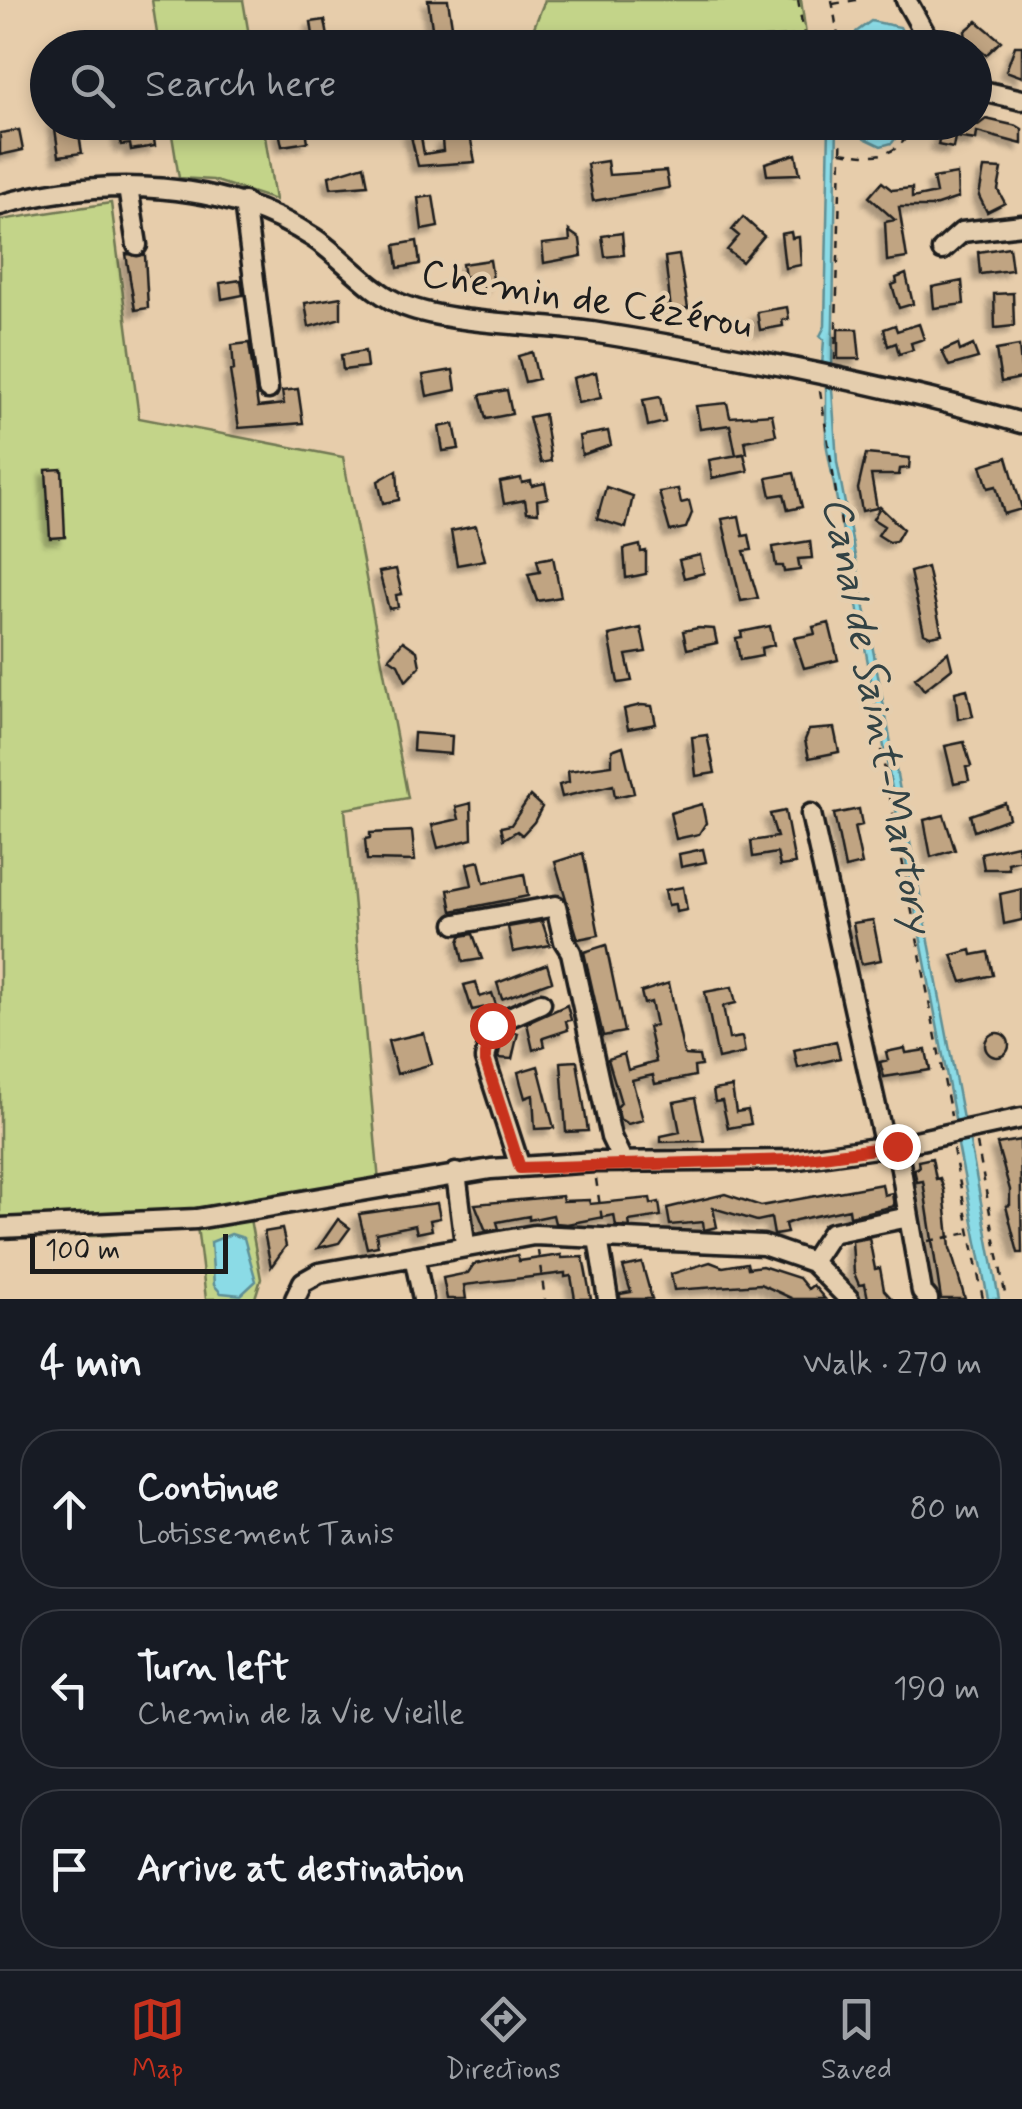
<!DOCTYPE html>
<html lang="en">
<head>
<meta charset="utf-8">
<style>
  body { margin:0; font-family:Mynerve,sans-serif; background:#242831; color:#f1f3f6 }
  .scale { position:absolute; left:30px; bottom:25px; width:198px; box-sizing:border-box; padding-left:10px; border:5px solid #1c1c1c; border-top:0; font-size:28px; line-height:35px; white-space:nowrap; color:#1c1c1c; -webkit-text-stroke:8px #e5ceae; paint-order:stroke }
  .stop { position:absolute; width:30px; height:30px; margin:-22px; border:8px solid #c8321e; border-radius:50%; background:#fff }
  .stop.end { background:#c8321e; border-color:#fff; box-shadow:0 2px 10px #0008 }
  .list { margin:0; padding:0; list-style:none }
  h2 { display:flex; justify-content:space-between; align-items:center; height:130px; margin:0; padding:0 40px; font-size:42px }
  h2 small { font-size:32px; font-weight:400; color:#9ea1a6 }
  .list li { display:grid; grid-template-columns:65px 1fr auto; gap:30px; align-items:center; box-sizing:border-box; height:160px; margin:0 20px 20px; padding:0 20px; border:2px solid #363941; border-radius:40px }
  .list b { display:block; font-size:38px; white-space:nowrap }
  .list p { margin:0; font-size:32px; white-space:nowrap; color:#9ea1a6 }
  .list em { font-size:32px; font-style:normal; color:#9ea1a6 }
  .icon { flex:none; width:55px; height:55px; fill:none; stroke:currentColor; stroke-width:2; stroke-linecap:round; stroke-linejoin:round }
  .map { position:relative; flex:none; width:1022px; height:1299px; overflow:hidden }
  .search { position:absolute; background:#171b24; box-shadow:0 5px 15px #0003; left:30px; right:30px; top:30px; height:110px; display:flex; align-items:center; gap:25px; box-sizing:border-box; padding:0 35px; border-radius:55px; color:#9ea1a6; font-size:38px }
  .sheet { height:670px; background:#171b24 }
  nav { display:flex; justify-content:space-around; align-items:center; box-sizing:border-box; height:140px; border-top:2px solid #363941; background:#171b24; font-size:28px; color:#9ea1a6 }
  nav a { display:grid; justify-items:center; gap:5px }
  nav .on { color:#c8321e }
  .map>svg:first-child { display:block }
  .green { fill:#c3d489; stroke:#707852; stroke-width:2.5 }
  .water { fill:#8bdbe6; stroke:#5f8f95; stroke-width:2.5 }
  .building { fill:#c0a482; stroke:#1c1c1c; stroke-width:2.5; filter:url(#shadow) }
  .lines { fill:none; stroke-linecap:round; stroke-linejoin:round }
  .minor-casing { stroke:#1c1c1c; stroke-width:25 }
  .path { stroke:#1c1c1c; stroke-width:2.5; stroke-dasharray:8 8; stroke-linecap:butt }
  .minor { stroke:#e5ceae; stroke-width:18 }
  .route { stroke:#c8321e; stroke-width:12 }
  .labels { text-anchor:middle; stroke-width:9; stroke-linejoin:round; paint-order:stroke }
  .street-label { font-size:40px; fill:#1c1c1c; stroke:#e5ceae }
  .water-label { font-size:42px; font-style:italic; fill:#324244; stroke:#e5ceae }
</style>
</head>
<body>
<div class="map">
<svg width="1022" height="1299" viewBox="0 0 1022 1299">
  <defs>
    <filter id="shadow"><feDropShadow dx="-6" dy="6" stdDeviation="2.5" flood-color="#0004"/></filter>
  </defs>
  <rect width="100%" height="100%" fill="#e7cdab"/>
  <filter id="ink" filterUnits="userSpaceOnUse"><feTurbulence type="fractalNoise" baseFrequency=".01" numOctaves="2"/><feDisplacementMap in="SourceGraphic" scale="20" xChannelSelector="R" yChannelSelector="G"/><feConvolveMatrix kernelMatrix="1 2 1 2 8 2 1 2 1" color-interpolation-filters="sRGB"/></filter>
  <g filter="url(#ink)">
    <path class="green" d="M152,0H243L251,47H159Z
      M545,0H801L806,35L725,41L723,48L526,47Z
      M170,123H263L275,200L213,180L179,178Z
      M111,203L139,418L343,457L408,798L345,809L380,1193L250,1219L261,1279L255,1298L206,1299L197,1226L100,1236H0V220Z"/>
    <path class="water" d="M871,21L900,27L910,47H854L856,32Z
      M829,123H837L832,368L822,365L824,340L820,336L825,326Z
      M859,123V122L907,123L892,143L881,146L860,136Z
      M826,384L832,389L837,462L964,1124H956L826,443Z
      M968,1136L970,1143L999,1299H988L958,1145V1137Z
      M231,1234L244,1238L256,1281L241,1295L221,1293L214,1285L211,1242Z"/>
    <path class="building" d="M428,0H448L453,32L433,35Z
      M325,20L330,48H315L311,22Z
      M977,21L1001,41L986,55L966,39L965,31Z
      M1015,46H1022V77L1006,71Z
      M986,119L1017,126L1022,129V144L977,132L976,140L955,137L953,148L938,145L942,122L978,125Z
      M54,122H77L82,153L59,156Z
      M293,122H305L308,142L282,146L279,131L294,128Z
      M152,125L155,146L131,150L130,144L121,145L118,130Z
      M19,130L23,150L0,155V133Z
      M420,131L424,154L443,151L442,140L470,135L475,162L418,166L410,132Z
      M796,154L800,174L767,175L765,163Z
      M607,161L609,175L666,171L669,188L593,201L587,164Z
      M364,165L368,185L331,188L329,176Z
      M984,168L1002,169L998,190L1005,203L987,212L979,196Z
      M957,174L958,198L931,207H899L907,258L887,261L885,222L895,220L869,197L882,182L892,190L912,188V198L936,193L933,178Z
      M433,196L438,227L422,230L418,198Z
      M743,217L764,236L742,262L727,250L739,236L732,230Z
      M569,231L580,239L582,256L544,263L542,244L570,241Z
      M791,232L792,238L799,237L801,265L785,268L781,234Z
      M622,233L624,255L605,257L602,236Z
      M417,241L420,264L398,268L395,245Z
      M1009,247L1012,270L980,274L978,252Z
      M126,254L145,255L148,308L135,310Z
      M679,255L688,308L671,311L665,257Z
      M490,260L494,286L478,288L476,275L464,277L462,264Z
      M906,274L913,304L899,308L892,285L897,283L896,278Z
      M241,280L243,295L222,299L220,283Z
      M962,281L964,304L934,308L932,287Z
      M1013,293L1014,326L995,328L994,294Z
      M341,297V318L309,327L305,303Z
      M787,307L789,319L782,320L783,326L760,330L757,312Z
      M919,324L924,339L911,343L913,350L899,354L896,343L888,346L884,329L895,325L897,331Z
      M838,329H857L860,359H838Z
      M249,343L258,407L284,404L282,391L298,389L303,423L239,428L230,371L234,370L232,345Z
      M958,344L960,351L973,345L978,358L949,366L942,351Z
      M1019,346L1022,378L1001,382L996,350Z
      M365,351L367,367L343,370L341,355Z
      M532,352L538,379L525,382L518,356Z
      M453,370L456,390L427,396L423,375Z
      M596,372L601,398L578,403L573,378Z
      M507,390L512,414L486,419L480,395Z
      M660,397L665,422L648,426L643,400Z
      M727,403L730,417L772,414L776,435L745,441L747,453L736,455L730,425L700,429L696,406Z
      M544,414L551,461L541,463L529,417Z
      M454,424L459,449L443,451L439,427Z
      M608,431L611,445L582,455L579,436Z
      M744,454L748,471L712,478L709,460Z
      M866,454L910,458L909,468L900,469L899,475H871L877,508L862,511L858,489Z
      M1007,457L1022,509L1004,514L996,486L988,488L981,465Z
      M62,469L65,537L50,538L46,470Z
      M397,470L399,500L383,503L378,481Z
      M794,473L802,507L788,510L784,494L771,496L767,478Z
      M521,478L522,483L531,481L532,486L545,483L548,498L537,500L538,513L527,512L525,500L504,504L500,482Z
      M606,487L633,496L626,528L597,519Z
      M678,489L681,503L689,501L692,513L686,528L670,531L659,492Z
      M880,507L903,529L896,541L889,542L878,535L884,526L873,519Z
      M739,516L743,536L749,535L752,550L744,551L758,598L741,601L722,519Z
      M476,526L485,560L457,565L451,531Z
      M810,541L812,558L798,559L800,570L784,572L783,566H776L773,547Z
      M640,545L641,552L646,551V574L626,578L624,549Z
      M700,555L704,573L684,578L679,560Z
      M553,557L561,597L537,601L528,574L540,572L537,560Z
      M927,567L942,634L930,636L924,633L910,572Z
      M396,569L402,594L396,595L398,607L389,609L379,572Z
      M829,623L838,660L804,668L794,638L815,634L813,627Z
      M770,626L774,645L761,648L762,656L740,660L736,638L742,637L741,632Z
      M641,628L646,652L626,655L632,681L618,683L609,635Z
      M698,628L714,629L717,643L687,649L683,631Z
      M403,641L417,651L420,666L406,681L398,664L389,658Z
      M948,652L952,668L924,690L915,678Z
      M967,689L973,716L958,719L955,692Z
      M641,705L652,706L656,724L628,729L624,709Z
      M834,728L839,752L809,758L805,740L809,730Z
      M414,733L452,736L451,754L413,751Z
      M707,735L715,773L696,776L692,737Z
      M964,742L971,766L966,767L969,780L954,783L945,746Z
      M623,746L634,793L615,797L613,785L562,797L559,785L569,782L568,771L612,765V750Z
      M530,796L542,807L534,822L522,835L517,831L504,839L501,827L511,825Z
      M471,803L472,839L438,848L432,825L459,819L456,807Z
      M1005,803L1009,818L974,831L970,815Z
      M702,804L706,823L699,834L676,839L670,813Z
      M859,809L862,825L854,827L862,864L845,868L834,814Z
      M785,811L795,864L780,866L777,853L753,857L751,841L777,837L770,814Z
      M944,815L955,850L931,857L924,820Z
      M412,831L415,861L367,860L365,839L370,838V833Z
      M1017,845L1021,860L1008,863L1009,869H984L981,853Z
      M703,849L706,862L681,867L679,854Z
      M583,853L599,935L578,939L555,862Z
      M479,861L484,883L524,874L528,896L452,911L448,890L472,885L467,864Z
      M683,887L687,910L676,912L675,904L668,905L665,890Z
      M1022,889V920L1004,924L1000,894Z
      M873,920L881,960L861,964L853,923Z
      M542,921L550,945L513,952L508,927Z
      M473,934L482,959L463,962L459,942L461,936Z
      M606,945L624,1032L603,1036L584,952Z
      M971,950L972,955L988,952L993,975L962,982L952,955Z
      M547,964L552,981L502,999L497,983Z
      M476,982L480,997L492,993L496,1005L472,1010L464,985Z
      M669,983L683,1050L685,1055L699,1056L701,1066L694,1067L695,1076L655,1084L653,1075L632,1080L643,1120L628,1124L620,1119L617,1107L621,1103L608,1059L624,1054L628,1070L656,1062L648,1027L656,1025L651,1002L644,1004L641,992Z
      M732,987L736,1003L723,1006L726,1022L729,1039L742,1037L745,1053L718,1059L705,992Z
      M567,1005L571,1020L566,1021L568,1030L543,1038L545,1046L533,1050L527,1023Z
      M510,1031L518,1033L512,1059L498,1058L503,1034Z
      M424,1033L432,1064L397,1074L388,1041Z
      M985 1045a12 12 0 1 1 24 0a12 12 0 1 1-24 0Z
      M836,1041L840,1058L798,1068L794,1050Z
      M905,1048L906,1053L926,1050L930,1070L884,1077L880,1062L888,1060L886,1052Z
      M577,1061L588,1131L566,1132L561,1062Z
      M538,1066L554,1128L535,1129L533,1095L525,1098L521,1084L518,1072Z
      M732,1087L736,1112L748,1110L751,1124L728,1128L722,1101L715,1102L713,1090Z
      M695,1098L704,1141L661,1142V1136L680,1132L674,1102Z
      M1020,1140L1022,1253H1018L1006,1206L1010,1205V1190L997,1144Z
      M932,1158L936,1179L940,1178L944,1190L950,1248L965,1299H941L923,1181L917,1182L914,1169L919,1168L918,1161Z
      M882,1184L884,1195L892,1193L894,1206L850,1216L849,1209L796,1220L785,1224L787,1233L774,1235L771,1218L757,1221L713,1208L717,1227L704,1230L703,1222L670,1225L667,1208L725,1194L761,1206Z
      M562,1196L563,1201L589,1200L590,1204L650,1198L651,1204L659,1202L661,1216L629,1221L630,1227L616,1226L614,1215L567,1224L555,1223L553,1215L529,1220V1216L497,1222L499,1229L486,1231L475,1204Z
      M437,1203L440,1218L430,1220L432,1230L417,1233L415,1225L376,1233L378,1246L367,1248L359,1214Z
      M338,1219L350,1228L339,1243L318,1248Z
      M282,1229L286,1246L271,1267L264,1232Z
      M869,1238L875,1269L880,1268L884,1290L892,1299H868L865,1284L859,1285L854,1273L852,1241Z
      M517,1255L519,1261L561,1255L562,1258L583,1257L591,1299H575L571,1276L565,1277V1273L464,1285L466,1299H447L443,1278L468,1273L474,1264Z
      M710,1262L723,1267L747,1263L748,1268L762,1266L799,1278L808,1289L813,1285L825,1299H793L761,1284L674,1290L671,1274Z
      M642,1263L652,1299H620V1294L631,1292L623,1267Z"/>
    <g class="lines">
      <defs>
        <path id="minor" d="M906,0L933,48
          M974,89L1022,100
          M128,188L137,245
          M244,202L268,389
          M0,205C102,176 224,179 314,238C344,258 370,293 405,306C452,324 540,324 592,332C737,355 881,383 1022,423
          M942,250L962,232L1022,225
          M811,814L885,1147
          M456,924L556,906L564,941L571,952L611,1137L623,1162
          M520,1167L485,1059L492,1025L541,1003
          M456,1173L465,1244
          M909,1217L922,1292L928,1299
          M0,1228L196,1219L491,1169L595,1162L792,1160L897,1145L1022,1118
          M598,1238L608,1299
          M414,1256L423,1299
          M812,1262L831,1233L909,1217L897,1145
          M295,1299L303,1282L319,1273L534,1235L763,1245L812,1262L849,1299"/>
      </defs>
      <use href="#minor" class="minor-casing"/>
      <path class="path" d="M798,0L806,48
        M832,0L840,48
        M833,4L856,0
        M841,152C879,158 897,159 916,122
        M835,360L842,122
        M820,391L851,587
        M869,687L951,1116
        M977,1143L1006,1299
        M953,1149L983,1299
        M596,1179L602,1220
        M928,1241L969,1233
        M538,1251L545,1299"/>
      <use href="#minor" class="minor"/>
    </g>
  </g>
  <g class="lines" filter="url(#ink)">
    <path class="route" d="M492,1025L485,1059L520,1168L792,1160L897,1146"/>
  </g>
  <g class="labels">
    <g class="street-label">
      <text transform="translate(587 297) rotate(9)" y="14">Chemin de Cézérou</text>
    </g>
    <g class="water-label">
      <text transform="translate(880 714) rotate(79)" y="15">Canal de Saint-Martory</text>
    </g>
  </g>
</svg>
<div class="scale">100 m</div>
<div class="stop" style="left:492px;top:1025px"></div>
<div class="stop end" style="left:897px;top:1146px"></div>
<div class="search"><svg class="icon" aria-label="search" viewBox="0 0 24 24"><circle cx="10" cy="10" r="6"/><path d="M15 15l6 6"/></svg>Search here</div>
</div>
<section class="sheet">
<h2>4 min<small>Walk · 270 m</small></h2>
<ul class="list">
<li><svg class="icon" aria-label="ahead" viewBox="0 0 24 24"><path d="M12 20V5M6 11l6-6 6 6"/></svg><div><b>Continue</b><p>Lotissement Tanis</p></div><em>80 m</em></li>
<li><svg class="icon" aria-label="left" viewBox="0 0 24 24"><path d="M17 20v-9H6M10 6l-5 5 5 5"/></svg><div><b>Turn left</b><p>Chemin de la Vie Vieille</p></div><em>190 m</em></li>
<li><svg class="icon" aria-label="arrive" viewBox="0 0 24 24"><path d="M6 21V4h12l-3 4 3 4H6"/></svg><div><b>Arrive at destination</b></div></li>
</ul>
</section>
<nav>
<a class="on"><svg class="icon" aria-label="map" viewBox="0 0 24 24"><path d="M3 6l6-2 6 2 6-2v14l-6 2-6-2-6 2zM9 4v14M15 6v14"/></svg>Map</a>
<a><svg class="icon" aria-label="directions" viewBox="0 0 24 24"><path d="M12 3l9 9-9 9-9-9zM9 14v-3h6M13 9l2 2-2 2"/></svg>Directions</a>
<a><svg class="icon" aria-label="saved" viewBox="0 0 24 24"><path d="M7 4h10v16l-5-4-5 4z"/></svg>Saved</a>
</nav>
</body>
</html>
